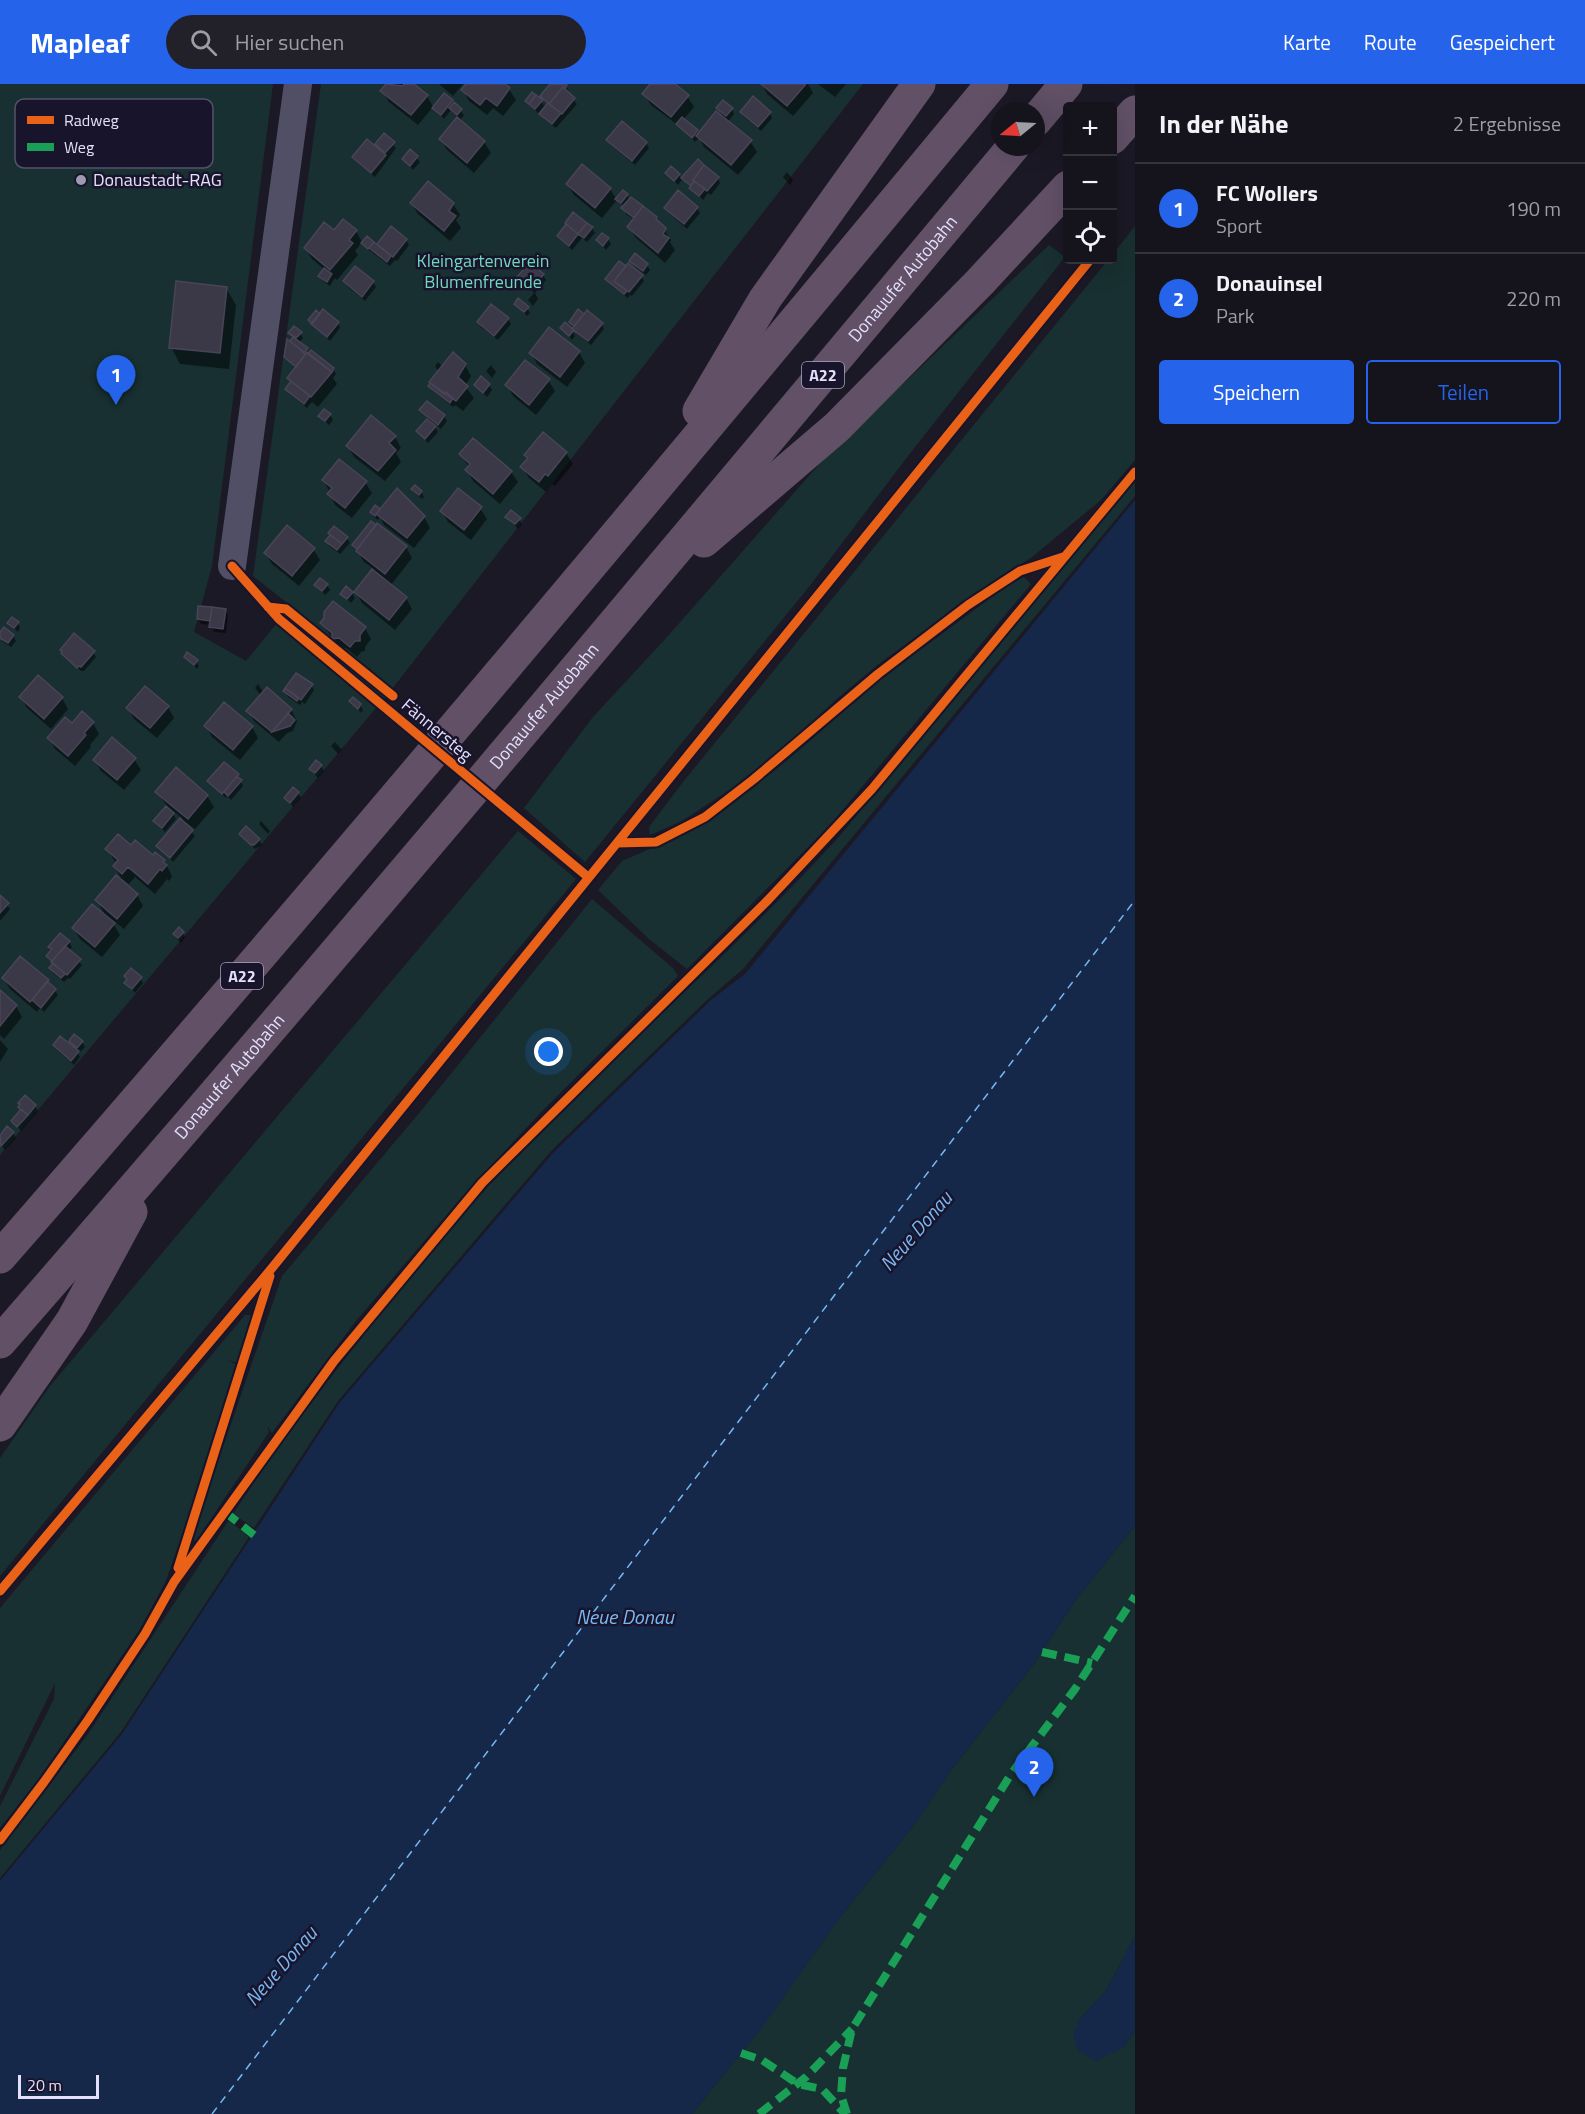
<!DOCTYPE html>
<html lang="de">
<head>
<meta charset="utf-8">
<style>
  body { margin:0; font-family:"Titillium Web",sans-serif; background:#222029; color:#f1f3f6 }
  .controls { position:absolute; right:18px; top:18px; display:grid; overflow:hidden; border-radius:6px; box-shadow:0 6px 24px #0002 }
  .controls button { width:54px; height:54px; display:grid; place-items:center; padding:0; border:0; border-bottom:2px solid #34323b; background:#15131c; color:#f1f3f6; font:30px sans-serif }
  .compass { position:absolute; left:991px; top:18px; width:54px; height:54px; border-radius:50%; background:#15131c; box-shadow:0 6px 24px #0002; rotate:252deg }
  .scale { position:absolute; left:18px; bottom:15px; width:81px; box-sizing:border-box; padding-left:6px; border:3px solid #e4e0fc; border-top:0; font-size:16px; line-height:21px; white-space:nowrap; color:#e4e0fc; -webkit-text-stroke:4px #18142b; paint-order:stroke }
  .you { position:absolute; left:549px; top:968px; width:21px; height:21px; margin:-15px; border:4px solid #fff; border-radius:50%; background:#1a73e8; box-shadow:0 0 0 9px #1a73e833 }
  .badge { display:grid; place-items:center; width:39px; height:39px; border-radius:50%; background:#2563eb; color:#fff; font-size:20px; font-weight:700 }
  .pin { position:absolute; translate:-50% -50px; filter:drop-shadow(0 2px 3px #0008) }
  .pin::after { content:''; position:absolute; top:32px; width:21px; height:18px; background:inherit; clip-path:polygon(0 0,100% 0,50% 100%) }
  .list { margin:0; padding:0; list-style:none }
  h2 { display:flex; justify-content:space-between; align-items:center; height:78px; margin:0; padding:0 24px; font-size:26px }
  h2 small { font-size:20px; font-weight:400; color:#9d9ea3 }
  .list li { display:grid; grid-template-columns:39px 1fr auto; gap:18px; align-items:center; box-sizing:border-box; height:90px; padding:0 24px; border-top:2px solid #34323b }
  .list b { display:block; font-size:22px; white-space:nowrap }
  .list p { margin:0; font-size:20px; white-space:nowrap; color:#9d9ea3 }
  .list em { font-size:20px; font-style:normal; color:#9d9ea3 }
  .actions { display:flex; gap:12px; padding:18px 24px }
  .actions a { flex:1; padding:14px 0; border:2px solid #2563eb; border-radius:6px; text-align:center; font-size:21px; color:#2563eb }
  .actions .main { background:#2563eb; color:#fff }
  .icon { flex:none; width:33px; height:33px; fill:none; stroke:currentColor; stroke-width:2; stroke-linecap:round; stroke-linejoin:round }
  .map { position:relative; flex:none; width:1135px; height:2030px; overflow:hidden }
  header { display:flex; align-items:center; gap:36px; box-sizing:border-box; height:84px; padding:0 30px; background:#2563eb; color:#fff }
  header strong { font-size:28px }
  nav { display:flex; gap:33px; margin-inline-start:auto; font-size:21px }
  .search { width:420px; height:54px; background:#222029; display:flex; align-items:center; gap:15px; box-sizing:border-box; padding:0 21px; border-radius:33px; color:#9d9ea3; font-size:22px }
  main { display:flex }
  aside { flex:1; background:#15131c }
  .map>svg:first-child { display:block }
  .green { fill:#183031 }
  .water { fill:#15284a }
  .shadow { fill:#0007 }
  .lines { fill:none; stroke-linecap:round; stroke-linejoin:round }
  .ferry { stroke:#77b8f3; stroke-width:1.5; stroke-dasharray:8 6; stroke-linecap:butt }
  .building { fill:#3b3847; stroke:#494458; stroke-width:1.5 }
  .minor { stroke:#514f65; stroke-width:28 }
  .highway { stroke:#615066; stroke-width:33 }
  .quiet { stroke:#1a9f57; stroke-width:8; stroke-dasharray:15 8; stroke-linecap:butt }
  .cycleway-casing { stroke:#18142b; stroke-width:13 }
  .cycleway { stroke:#ea6118; stroke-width:9 }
  .poi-dot { fill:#9e9ab1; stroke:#18142b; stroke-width:2 }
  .labels { text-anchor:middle; stroke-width:5; stroke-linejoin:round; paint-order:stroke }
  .shield { fill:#18142b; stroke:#a7a3bd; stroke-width:1.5 }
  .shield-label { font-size:16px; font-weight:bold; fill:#e4e0fc }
  .poi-label { font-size:18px; fill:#e4e0fc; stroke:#18142b; text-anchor:start }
  .park-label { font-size:18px; fill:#71d8bf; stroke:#18142b }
  .street-label { font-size:18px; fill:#e4e0fc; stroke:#18142b }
  .water-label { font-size:20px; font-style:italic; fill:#77b8f3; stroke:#18142b }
  .key { fill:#18142b; stroke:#55516a; stroke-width:1.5 }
  .key-label { font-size:16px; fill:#e4e0fc }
</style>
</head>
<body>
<header>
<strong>Mapleaf</strong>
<div class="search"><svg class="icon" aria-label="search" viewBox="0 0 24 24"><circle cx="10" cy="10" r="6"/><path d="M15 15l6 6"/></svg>Hier suchen</div>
<nav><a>Karte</a><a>Route</a><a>Gespeichert</a></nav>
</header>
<main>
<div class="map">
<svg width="1135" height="2030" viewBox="0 0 1135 2030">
  <rect width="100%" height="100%" fill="#1c1926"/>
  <path class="green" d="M0,0H273L212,482L194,548L246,577L291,522L253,492L321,0H863L392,605L0,1071Z
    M1135,142V376L1101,416L1032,473L977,509L880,579L839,613L773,673L737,701L682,737L650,751L649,743L683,698L1108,176H1112L1113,170Z
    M1049,161L1065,173L908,372L808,504L585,778L524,724L593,633L667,553L823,376Z
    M1135,397V412L743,885L707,916L551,1067L338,1317L254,1444L233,1430C287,1348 346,1272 408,1196C446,1150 484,1105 526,1062C628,958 739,862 838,754Z
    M1024,493L1031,500L831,740L687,885L649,855L598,806L622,777L680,752L723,727L790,674L886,591L1011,499Z
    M518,747L576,795L0,1492V1374L50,1302Z
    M592,815L673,884L678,892L543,1026L462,1113L355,1238L272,1349L267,1342L269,1348L196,1457L192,1453L282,1192L420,1028Z
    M245,1231H251L253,1238L238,1279L227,1276L237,1281L240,1288L165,1499L140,1545L39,1695L0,1744V1722L54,1615L55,1599L0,1712V1524Z
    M229,1436L249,1453L121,1648L0,1794V1766L88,1650Z
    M1135,1442V1852L1106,1907L1080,1935L1124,1963L1135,1947V2030H692L761,1944L841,1832L917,1737L949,1689L1033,1581L1077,1514Z"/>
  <path class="water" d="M1135,416V1442L1077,1514L1033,1581L949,1689L917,1737L841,1832L761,1945L692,2030H0V1797L122,1650L340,1318L553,1069L711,916L745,890Z
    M1135,1852V1947L1124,1963L1096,1977L1078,1966L1073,1951L1080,1935L1106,1907Z"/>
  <path class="shadow" d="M388,0H412L427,12L433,23L418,41L389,18L382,7Z
    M439,0H463L453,12Z
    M468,0H503L509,5L516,16L503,32L493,24L487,31L469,17L463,6Z
    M552,0H564L569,7L567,9L577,20L556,44L544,35L541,30L549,20L542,12Z
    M652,0H673L687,12L694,23L683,36L699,50L724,34L718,24L732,25L734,30L728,38L750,57L757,68L738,91L704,63L699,54L695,58L679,42L651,21L644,10Z
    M762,0H808L813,9L793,32L767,10Z
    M818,0H846L835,13Z
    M452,17L464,31L459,37L484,58L491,69L474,89L447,66L441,55L459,34L451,26L444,35L434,24Z
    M527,17H541L544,22L538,29Z
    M741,28L770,29L772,34L761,47L744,33Z
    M623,39L646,59L649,64L635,81L611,61L608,56Z
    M384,51L396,64L375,93L357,78L354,73L375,63Z
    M410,67L420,78L413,86L404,75Z
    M698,77L718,94L720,99L711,111L708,109L703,116L683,94L678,101L667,89L679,91L682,95Z
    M582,82L610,105L617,116L602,134L574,111L567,100Z
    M787,88L793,96L790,101L783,93Z
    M428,100L453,120L460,131L456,136L461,144L450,157L418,130L411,119Z
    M627,111L630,117L656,134L671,156L670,158L675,166L665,179L636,154L629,143L634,136L626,130L624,123L617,115Z
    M666,124H697L700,129L687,145L669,129Z
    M574,130L592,144L595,149L587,158L582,154L572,166L558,152Z
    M391,144L406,156L409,161L397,177L395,176L390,182L366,164L363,159L367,154L377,162Z
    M356,147L362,158L355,167L358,171L337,196L335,194L330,202L323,197L320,192L325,186L312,175L305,164L334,148Z
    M608,155L611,160L606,166L598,156Z
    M635,171L647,181L650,186L646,191L634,182L631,177Z
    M355,184L373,198L376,203L365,217L347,202L344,197Z
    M543,191L546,196L535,209L538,215L533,222L528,216L534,209L519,193Z
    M641,192L644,197L632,212L630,211L628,214L610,200L607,195Z
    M226,204L236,221L229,285L180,280L171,263Z
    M516,220L527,224L530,229L527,232Z
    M584,232L602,240L604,245L591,261L577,250L571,238Z
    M508,235L511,240L498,256L481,243L478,238Z
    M310,237L338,239L340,244L330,257Z
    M562,244L573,247L575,252L572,256Z
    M549,245L579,268L585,279L567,303L537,280L531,269Z
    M290,249H300L303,254L299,259L310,270L333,285L336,290L333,294L337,300L318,323L312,318L307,324L290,310L287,305L292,299L289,294L296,285L286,273L294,254Z
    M438,278L443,283L465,281L471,292L465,302L474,314L463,327L455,321L453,323L433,307L430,302L431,298L439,288L435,282Z
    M491,281L496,288L492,294L486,287Z
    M548,296L555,307L536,331L513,312L507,301Z
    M489,301L492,306L487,313L476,302Z
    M421,327L444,332L447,337L441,345L432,338L438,348L428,359L418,347L429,335Z
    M330,331L333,336L329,341L320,332Z
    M395,353L401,364L396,369L401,378L385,397L354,373L348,362Z
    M566,369L573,380L555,402L552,400L546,408L529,394L522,383L529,375L526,371Z
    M461,371L511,388L518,398L500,420L473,397L467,386L469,383Z
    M324,396L365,398L372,409L352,434L335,421Z
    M412,406L421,408L424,413L422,415Z
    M480,424L487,435L471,456L448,438L442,427Z
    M379,426L424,433L430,444L414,464L384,441L380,433L378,436L374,433L371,428Z
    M507,433L519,435L522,440L518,445Z
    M378,441L406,463L412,474L391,501L406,514L412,525L395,546L362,519L356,508L374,485L364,478L354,461Z
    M335,444L347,454L350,459L340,470L329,462L326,457Z
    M313,465L320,476L299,502L272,480L266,470Z
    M316,501H327L330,506L325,511Z
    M352,509L355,514L351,519L342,510Z
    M225,526L228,531L226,549L214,548L211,541L201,540L198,535Z
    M9,539H18L20,544L18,548Z
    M322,539L365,544L371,555L365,563V567L361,568L357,573L346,564L340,566Z
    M0,551L13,552L16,557L11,563L2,557Z
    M93,568L96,573L84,587H81L63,569Z
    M186,573L196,577L199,582L197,585Z
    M258,600L264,609L291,626L297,637L293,647L287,649L279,658L255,638L248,627L261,612L255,604Z
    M311,601L314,606L305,620L302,618L300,621L288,613L285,608Z
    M21,613L62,614L68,625L51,645L27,624Z
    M351,617L360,621L363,626L361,629Z
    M224,620L252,643L258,654L240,676L212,653L206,642Z
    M168,623L174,634L157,654L134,635L128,624Z
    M93,639L99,650L90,661L91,663L75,682L55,665L49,654L72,641Z
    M335,658L342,666L338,670L331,662Z
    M134,675L141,686L124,706L101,687L95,676Z
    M321,682L324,687L318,694L310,685Z
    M176,686L207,712L214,723L195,745L187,739L185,741L195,752L173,778L158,762L182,734L170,725L176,735L165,748L155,737L167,722L157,708Z
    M238,691L243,702L231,716L227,712L226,714L209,697Z
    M298,709L301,714L293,723L286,714Z
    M261,737L270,747L268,750L259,740Z
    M241,750L259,756L262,761L255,765Z
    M131,763L164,777L170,788L172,793L169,797L167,795L155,810L135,793L129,800L121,794L115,783L117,780L107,766Z
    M137,811L143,822L124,845L110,834L120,851L102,873L80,855L73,844L106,833L97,816Z
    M0,813L10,825L0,837Z
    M182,848L185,853L181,859L174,851Z
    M61,851L69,858L72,863L69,867L82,881L70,895L68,894L64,898L53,889L51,884L54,881L48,872L52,867L50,863Z
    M3,894L48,897L58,911L44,928L40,924L37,928L10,905Z
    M140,894L143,899L135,909L126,899L128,896Z
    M0,908L16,922L22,933L4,955L0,951Z
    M0,956L8,965L0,978Z
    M70,957L82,958L85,963L80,968L75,964L80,973L74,981L58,967L55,962L76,967Z
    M35,1022L38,1027L21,1047L13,1037L23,1025Z
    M0,1048L3,1050L13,1049L16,1054L5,1066L0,1060Z"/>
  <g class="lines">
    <path class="ferry" d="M212,2030L1135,816"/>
  </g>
  <path class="building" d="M386,0L403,2L404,0H414L428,11L411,31L380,7Z
    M466,0H505L510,4L497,22L486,14L480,21L461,6Z
    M550,0L567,1L565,5L563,3L549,20L540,12Z
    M650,0H675L689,11L671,33L642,10Z
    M761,0H806L787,22Z
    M563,3L575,14L562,30L549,20Z
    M532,8L536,11L529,20L525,17Z
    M444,9L453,16L441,31L432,24Z
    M536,11L543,16L535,25L529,20Z
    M753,12L771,28L758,43L740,28Z
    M723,16L733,24L726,32L716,24Z
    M454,18L462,25L457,31L449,24Z
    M548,19L561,29L552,40L539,30Z
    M716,27L752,56L731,81L696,52Z
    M457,33L485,57L467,79L439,55Z
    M682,33L698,46L692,54L676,40Z
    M622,37L647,58L632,77L606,56Z
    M384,49L395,58L385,69L375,60Z
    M367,55L386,71L371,89L352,73Z
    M410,65L418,72L410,82L402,75Z
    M698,75L704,81L693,96L694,97L691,102L681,94Z
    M582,80L611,104L595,124L566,100Z
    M704,81L719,93L707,107L693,96Z
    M671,82L680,90L674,97L665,89Z
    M428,97L454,119L449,127L456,132L444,147L410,119Z
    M694,97L705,105L699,112L689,104Z
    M623,106L628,110L621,119L615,115Z
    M678,106L698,123L684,140L664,124Z
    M631,113L643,122L634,134L621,124Z
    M643,122L657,133L656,135L666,144L663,150L669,154L658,169L627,143Z
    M573,128L587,139L578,150L565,139Z
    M343,135L357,146L349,156L353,159L330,186L304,164L324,138L334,146Z
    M587,139L593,143L584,154L578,150Z
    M566,140L578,150L569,162L557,152Z
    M391,142L407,155L393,173L377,160Z
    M602,149L609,154L603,162L596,156Z
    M367,152L374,158L368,165L361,159Z
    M374,158L391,172L387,178L369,164Z
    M635,169L648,180L643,187L629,177Z
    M619,177L626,182L614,197L627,207L624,210L605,195Z
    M530,178L544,190L532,205L517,193Z
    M628,179L643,191L629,208L614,197Z
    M355,182L374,197L362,213L343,197Z
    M324,184L332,190L327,198L318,192Z
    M176,197L227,203L220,269L169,264Z
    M518,214L529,223L524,228L514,220Z
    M491,220L509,234L494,252L477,238Z
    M323,225L339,238L327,253L311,240Z
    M578,225L584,230L574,242L569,238Z
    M316,226L320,230L312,240L308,236Z
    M587,226L603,239L588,257L572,245Z
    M565,238L574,246L569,252L560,244Z
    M294,242L302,248L296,254L288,249Z
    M549,243L580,267L560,293L529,269Z
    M293,253L308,264L304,269L290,257Z
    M287,255L306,270L296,283L284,273Z
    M311,266L334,284L332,288L308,270Z
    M307,268L332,288L311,313L287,294Z
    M453,268L466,280L458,293L468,302L456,317L429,298Z
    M525,276L550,295L529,321L505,301Z
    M481,292L490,300L483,309L474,301Z
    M291,297L310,312L304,320L285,305Z
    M430,299L444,310L446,308L453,314L450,319L428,302Z
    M427,317L445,331L438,341L419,326Z
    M324,325L331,330L325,337L318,332Z
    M371,331L396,352L389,359L396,366L378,387L346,362Z
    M427,335L436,342L425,355L416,347Z
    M543,348L567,368L548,392L545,390L539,398L520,383L528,374L524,371Z
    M473,354L512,387L493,410L465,386L470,380L459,370Z
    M339,375L367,397L345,424L327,410L332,404L322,396Z
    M415,401L422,407L419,411L411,405Z
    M397,404L425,432L407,454L376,430Z
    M458,404L482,423L464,446L440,427Z
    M375,421L380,425L375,432L370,428Z
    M511,426L521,434L515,440L505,433Z
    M371,437L376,441L357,465L352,461Z
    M377,439L407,462L385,490L356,467Z
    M287,441L315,464L292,492L264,469Z
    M334,442L348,453L342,460L328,449Z
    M330,451L342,460L337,466L325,457Z
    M372,485L407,513L389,536L354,508Z
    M320,494L328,500L322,507L314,501Z
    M346,502L353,508L347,515L340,510Z
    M333,517L366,543L360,551V557H355L350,563L339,554L332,555V549L320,539L324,534V528Z
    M198,522L212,523L210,537L197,535Z
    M212,523L226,525L223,545L209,543Z
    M12,533L19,538L14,544L7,539Z
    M4,543L14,551L8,559L0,554V548Z
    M74,549L95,567L81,583L79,582L77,584L61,569L62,567L60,566Z
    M187,568L198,576L194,581L184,573Z
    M296,589L313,600L301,616L285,604Z
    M38,591L63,613L44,635L19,613Z
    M145,602L169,622L150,644L126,624Z
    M267,603L292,625L272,648L246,627Z
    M285,604L299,614L297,617L283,607Z
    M353,613L361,620L358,625L349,617Z
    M224,618L253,642L233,666L204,642Z
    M82,627L94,638L84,649L86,651L68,672L47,654L65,633L72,639Z
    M288,629L295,636L290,642L272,648Z
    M112,653L136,674L117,696L93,676Z
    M316,676L322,681L315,689L309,685Z
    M224,678L239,690L222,710L207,697Z
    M176,683L208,711L188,735L155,708Z
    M237,692L242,696L228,712L224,708Z
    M293,703L299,708L290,719L284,714Z
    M166,722L174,729L162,744L153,737Z
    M180,734L193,746L170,774L156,762Z
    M246,742L260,755L254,761H251L239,750Z
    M118,750L131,761L135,756L153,771L155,768L165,776L163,778L167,781L162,787L160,785L148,800L128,783L122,790L113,782L118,776L105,765Z
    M116,791L138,810L117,835L95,816Z
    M0,811L9,819L0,829Z
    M92,820L115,839L95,863L72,844Z
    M179,843L184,848L178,854L173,850Z
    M60,849L70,857L52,877L46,872L52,865L48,863Z
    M65,862L81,875L67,891L51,878Z
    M20,872L49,896L30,918L2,894Z
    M53,879L65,890L61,894L49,884Z
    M131,884L142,893L132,905L124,899L127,895L124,892Z
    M47,897L56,905L41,924L32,916Z
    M0,906L17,921L0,942Z
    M74,950L83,957L77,964L69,957Z
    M60,952L79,967L71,977L53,961Z
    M25,1011L36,1021L28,1031L18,1023L20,1020L18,1019Z
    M21,1025L28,1031L17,1043L11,1037Z
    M7,1042L14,1048L1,1062L0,1051Z"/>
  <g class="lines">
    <path class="minor" d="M232,482L298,0"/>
    <g class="highway">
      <path d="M1036,36L1066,0"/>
      <path d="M1112,54L1135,28"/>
      <path d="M699,327L765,215L919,0"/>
      <path d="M704,457L837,343L980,198L1068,103"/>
      <path d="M0,1173C337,787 665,394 992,0"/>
      <path id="s1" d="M0,1258C343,865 678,464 1013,63"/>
      <path d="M0,1341L72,1237L131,1128"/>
    </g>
    <path class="quiet" d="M225,1428L254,1451
      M1042,1568L1092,1579
      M741,1969L762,1976L798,2000L822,2005L845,2030
      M759,2030L806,1993L852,1945
      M847,2030L841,2011L843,1984L852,1945L1011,1690L1075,1605L1135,1512"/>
    <defs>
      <path id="cycleway" d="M232,482L279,535L588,793
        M268,523L286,525L393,612
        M617,759L656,758L705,733L754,695L878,590L968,521L1020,487L1063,473
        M178,1484L270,1192
        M0,1507L272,1184L1090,176
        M0,1756L44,1698L88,1636L145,1550L174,1498L334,1277L482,1099L768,816L872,705L1135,388"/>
    </defs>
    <use href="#cycleway" class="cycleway-casing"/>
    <use href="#cycleway" class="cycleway"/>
  </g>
  <circle class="poi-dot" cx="81" cy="96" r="6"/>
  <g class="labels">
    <g class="shield">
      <rect x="802" y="278" width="42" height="26" rx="4.5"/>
      <rect x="221" y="879" width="42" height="26" rx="4.5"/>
    </g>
    <g class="shield-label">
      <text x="823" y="297">A22</text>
      <text x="242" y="898">A22</text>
    </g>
    <g class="poi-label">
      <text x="93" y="102">Donaustadt-RAG</text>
    </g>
    <g class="park-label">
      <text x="483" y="183">Kleingartenverein<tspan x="483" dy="21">Blumenfreunde</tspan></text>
    </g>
    <g class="street-label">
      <text dy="6" stroke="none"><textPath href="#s1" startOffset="1395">Donauufer Autobahn</textPath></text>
      <text dy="6" stroke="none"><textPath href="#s1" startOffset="837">Donauufer Autobahn</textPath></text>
      <text transform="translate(437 646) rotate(40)" y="6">Fännersteg</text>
      <text dy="6" stroke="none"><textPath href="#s1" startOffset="351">Donauufer Autobahn</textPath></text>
    </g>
    <g class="water-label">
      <text transform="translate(916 1147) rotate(-49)" y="7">Neue Donau</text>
      <text x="625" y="1540">Neue Donau</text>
      <text transform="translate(281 1882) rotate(-49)" y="7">Neue Donau</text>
    </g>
  </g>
  <rect x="15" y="15" width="198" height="69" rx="9" class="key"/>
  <rect x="27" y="32" width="27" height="8" fill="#ea6118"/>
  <rect x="27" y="59" width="27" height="8" fill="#1a9f57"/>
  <g class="key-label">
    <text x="64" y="42">Radweg</text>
    <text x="64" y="69">Weg</text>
  </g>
</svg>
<div class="controls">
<button>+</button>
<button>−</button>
<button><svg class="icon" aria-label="locate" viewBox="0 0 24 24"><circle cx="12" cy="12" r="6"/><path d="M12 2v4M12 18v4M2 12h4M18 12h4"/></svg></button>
</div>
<svg class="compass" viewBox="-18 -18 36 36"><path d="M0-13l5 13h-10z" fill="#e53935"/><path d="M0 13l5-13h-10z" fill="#9d9ea3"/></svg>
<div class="scale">20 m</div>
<div class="you"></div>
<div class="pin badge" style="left:116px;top:321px">1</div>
<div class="pin badge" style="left:1034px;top:1713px">2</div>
</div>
<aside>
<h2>In der Nähe<small>2 Ergebnisse</small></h2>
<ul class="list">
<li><span class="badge">1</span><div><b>FC Wollers</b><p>Sport</p></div><em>190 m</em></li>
<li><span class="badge">2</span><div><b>Donauinsel</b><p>Park</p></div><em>220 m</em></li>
</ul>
<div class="actions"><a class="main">Speichern</a><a>Teilen</a></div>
</aside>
</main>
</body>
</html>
